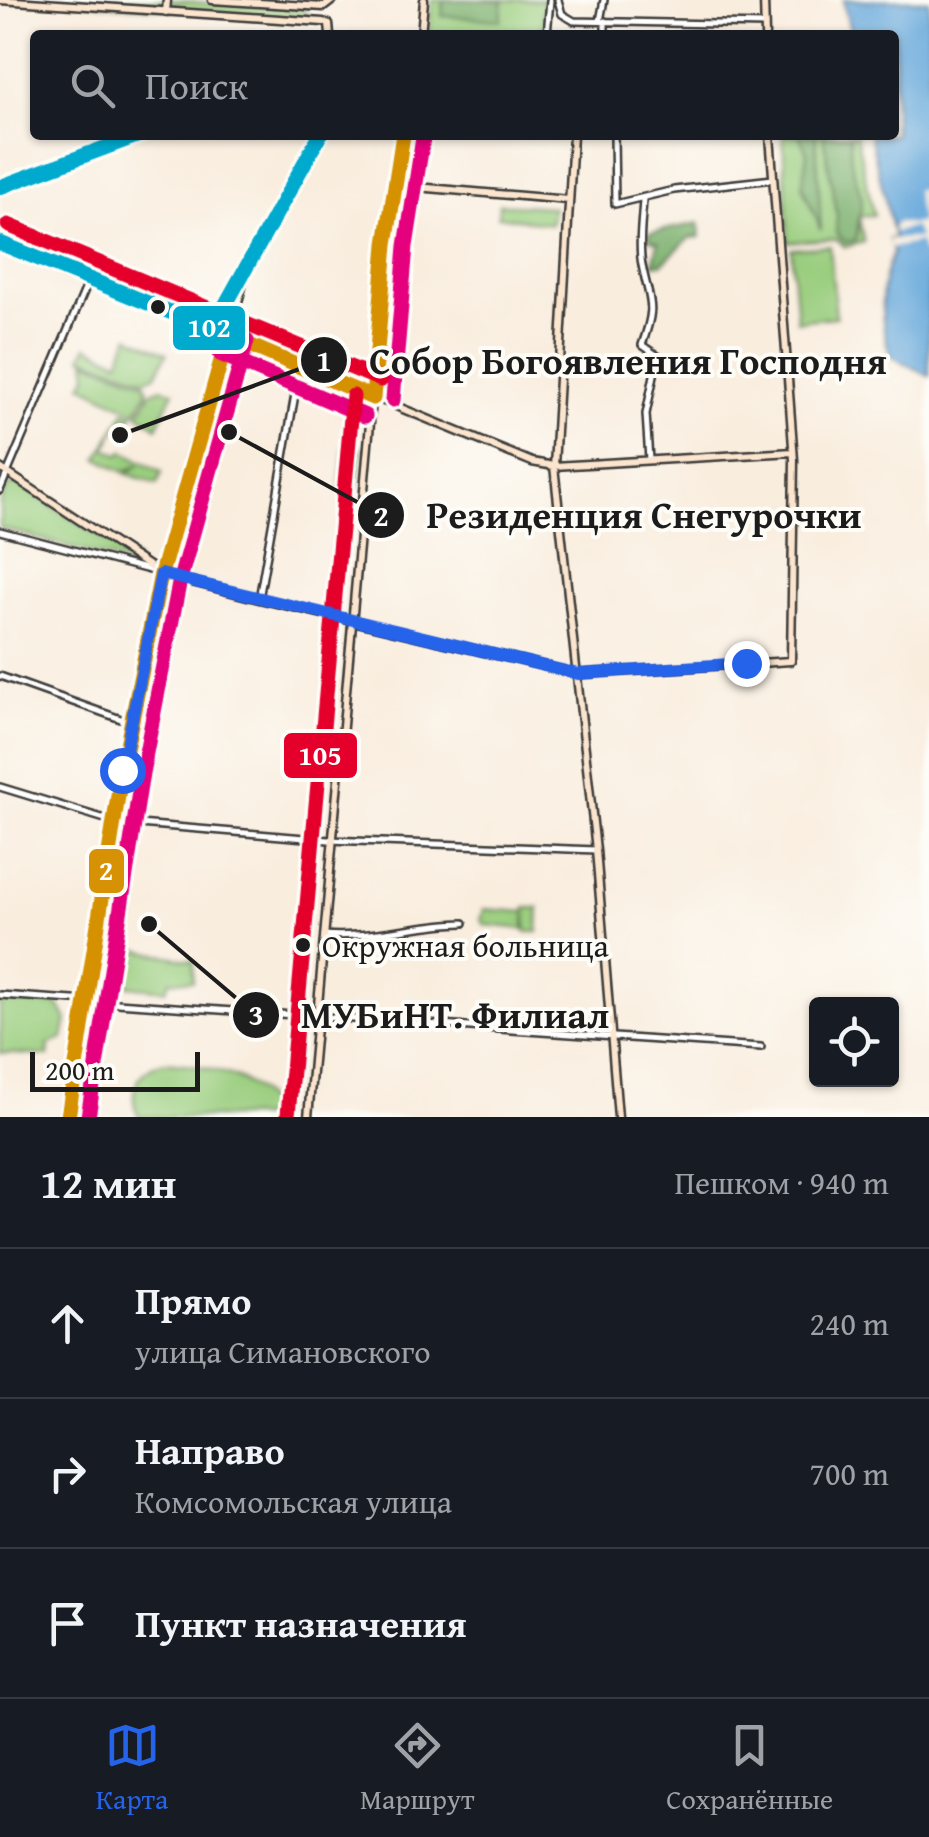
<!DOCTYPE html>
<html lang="ru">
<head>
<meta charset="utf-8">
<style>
  body { margin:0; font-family:"Gentium Book Plus",serif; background:#20242c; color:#f1f3f6 }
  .controls { position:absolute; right:30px; bottom:30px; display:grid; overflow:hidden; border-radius:10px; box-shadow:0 2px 8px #0004 }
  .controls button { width:90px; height:90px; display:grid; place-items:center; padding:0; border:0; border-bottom:2px solid #363941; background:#171b24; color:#f1f3f6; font:50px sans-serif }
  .scale { position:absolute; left:30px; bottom:25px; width:170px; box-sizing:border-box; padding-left:10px; border:5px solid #1c1c1c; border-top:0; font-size:28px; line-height:35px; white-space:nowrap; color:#1c1c1c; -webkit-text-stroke:8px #fdfcf7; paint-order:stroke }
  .stop { position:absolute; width:30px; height:30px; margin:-22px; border:8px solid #2563eb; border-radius:50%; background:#fff }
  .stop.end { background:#2563eb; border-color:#fff; box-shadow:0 2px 10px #0008 }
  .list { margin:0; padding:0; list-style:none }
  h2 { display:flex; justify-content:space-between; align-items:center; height:130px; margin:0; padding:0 40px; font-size:42px }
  h2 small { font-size:32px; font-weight:400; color:#9ea1a6 }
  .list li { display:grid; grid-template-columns:65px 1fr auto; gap:30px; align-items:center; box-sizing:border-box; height:150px; padding:0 40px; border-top:2px solid #363941 }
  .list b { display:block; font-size:38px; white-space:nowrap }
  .list p { margin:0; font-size:32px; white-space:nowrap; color:#9ea1a6 }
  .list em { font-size:32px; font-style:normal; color:#9ea1a6 }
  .icon { flex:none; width:55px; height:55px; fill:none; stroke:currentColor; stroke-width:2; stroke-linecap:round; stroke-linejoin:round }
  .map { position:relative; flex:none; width:929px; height:1117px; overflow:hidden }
  .search { position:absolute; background:#171b24; box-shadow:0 2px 8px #0004; left:30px; right:30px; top:30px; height:110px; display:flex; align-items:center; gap:25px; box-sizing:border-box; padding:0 35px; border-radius:10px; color:#9ea1a6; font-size:38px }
  .sheet { height:580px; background:#171b24 }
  nav { display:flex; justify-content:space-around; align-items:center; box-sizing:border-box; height:140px; border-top:2px solid #363941; background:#171b24; font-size:28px; color:#9ea1a6 }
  nav a { display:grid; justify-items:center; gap:5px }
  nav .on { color:#2563eb }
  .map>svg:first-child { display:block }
  .green { fill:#9acd7e; stroke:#5b744d; stroke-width:2.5 }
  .forest { fill:#7bb06d; stroke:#4c6644; stroke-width:2.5 }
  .water { fill:#67a9db; stroke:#42627c; stroke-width:2.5 }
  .pier { fill:#f9edde }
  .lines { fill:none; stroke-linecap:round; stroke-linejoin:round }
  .street-casing { stroke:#3d3b39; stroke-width:10 }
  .secondary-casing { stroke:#3d3b39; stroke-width:11 }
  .street { stroke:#fff; stroke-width:5 }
  .secondary { stroke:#fbe5cf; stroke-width:6 }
  .bus-1-casing { stroke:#fdfcf7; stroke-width:22 }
  .bus-2-casing { stroke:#fdfcf7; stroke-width:22 }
  .bus-3-casing { stroke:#fdfcf7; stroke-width:22 }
  .bus-4-casing { stroke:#fdfcf7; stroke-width:22 }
  .bus-1 { stroke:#d69104; stroke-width:15 }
  .bus-2 { stroke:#e5007d; stroke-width:15 }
  .bus-3 { stroke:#e4002b; stroke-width:15 }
  .bus-4 { stroke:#00a9ce; stroke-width:15 }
  .route { stroke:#2563eb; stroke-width:12 }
  .bus-dot { fill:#1c1c1c; stroke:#fdfcf7; stroke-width:4 }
  .labels { text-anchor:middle; stroke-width:8; stroke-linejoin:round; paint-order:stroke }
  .bus-label { font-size:32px; fill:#1c1c1c; stroke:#fdfcf7; text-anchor:start }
  .leader { fill:none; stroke:#1c1c1c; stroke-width:4 }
  .callout-dot { fill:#1c1c1c; stroke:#fdfcf7; stroke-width:4 }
  .mark-label { font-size:30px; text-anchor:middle; font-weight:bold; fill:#fff }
  .callout-label { font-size:38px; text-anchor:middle; font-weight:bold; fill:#1c1c1c; stroke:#fdfcf7; stroke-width:8; stroke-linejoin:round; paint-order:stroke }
  .line-badge { stroke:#fdfcf7; stroke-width:4 }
  .badge-label { font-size:28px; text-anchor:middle; font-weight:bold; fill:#fff }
</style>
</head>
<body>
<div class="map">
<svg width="929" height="1117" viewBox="0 0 929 1117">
  <rect width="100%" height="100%" fill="#fdfcf7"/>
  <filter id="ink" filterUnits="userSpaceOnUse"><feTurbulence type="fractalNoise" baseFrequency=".01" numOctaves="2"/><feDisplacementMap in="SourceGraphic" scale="20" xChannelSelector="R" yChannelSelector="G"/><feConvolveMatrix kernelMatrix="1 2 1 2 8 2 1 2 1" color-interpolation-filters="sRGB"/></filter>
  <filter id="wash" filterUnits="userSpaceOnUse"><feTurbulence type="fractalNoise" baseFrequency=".0048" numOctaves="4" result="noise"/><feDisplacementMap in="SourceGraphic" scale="40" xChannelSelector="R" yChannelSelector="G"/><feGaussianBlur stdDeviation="2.25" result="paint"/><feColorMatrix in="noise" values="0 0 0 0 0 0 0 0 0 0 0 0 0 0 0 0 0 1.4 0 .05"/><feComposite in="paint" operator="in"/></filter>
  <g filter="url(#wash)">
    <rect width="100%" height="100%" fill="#f9edde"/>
    <path class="green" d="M40,0H165L307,10L306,18Z
      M432,0H545L542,35H429Z
      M783,135H856L874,215L859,217L864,242L845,247L837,239L788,242Z
      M499,204L553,207L551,224L498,216Z
      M830,246L836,317L797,321L791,249Z
      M129,336L167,353L156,375L146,379L82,357L87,346L119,361Z
      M86,361L145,382L148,391L136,412L82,385L88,375Z
      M162,388L174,391L157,427L139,414L151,392Z
      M125,411L133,415L129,421L121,418L106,448L120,455L123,451L162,472L157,484L127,474L140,464L124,472L98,458Z
      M344,447L362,449L358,486L340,485Z
      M16,483L137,560L135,565L0,528V503L8,486Z
      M526,908H539L538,932H526V914L524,929L485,925L481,920L484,909L526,912Z
      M133,949L194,961L193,981L170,980L166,990L128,986L127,965Z
      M0,1001L58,1004L67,1020L63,1039L49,1044L48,1056L0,1053Z
      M166,1062C200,1065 269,1076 272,1117H139C126,1091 138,1068 166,1062Z"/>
    <path class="forest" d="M443,0H503L501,20L442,16Z
      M799,135H816L821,230L802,186L807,153Z
      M823,135H850L851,162L862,199L856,241L846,242L836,233L837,214Z
      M699,223L700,237L689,238L662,264H653L658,242L650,240L649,233Z"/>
    <path class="water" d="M843,0H929V376L891,356C879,323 878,284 893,253L889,239L894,238L870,135H894V35H851Z"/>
    <path class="pier" d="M921,189L923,223H929V252L922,253L920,242L890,248L889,239L920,238L914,227L894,232L893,228L897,222L910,225L921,222L915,190Z"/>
  </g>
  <g filter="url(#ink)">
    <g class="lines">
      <defs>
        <path id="street" d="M558,0L562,14L574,21L765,25
          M600,21L604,0
          M605,21V35
          M547,35L550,0
          M614,135L615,204L674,190L773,179
          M643,199C642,220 638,245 642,265C650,305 657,303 642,345L658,356L646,414L649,460
          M0,490L89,280
          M0,531L157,572
          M259,599L300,366
          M0,676L132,723
          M0,787L115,822L329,840L596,850
          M324,935C370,939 416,924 464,923
          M0,995L761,1047"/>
        <path id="secondary" d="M0,0L323,22L329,24L330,35
          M212,0L324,7L333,0
          M764,0L765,35
          M166,12L167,0
          M421,35L424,0
          M573,135L554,466L596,850L618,1117
          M393,185L569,200
          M0,187L139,135
          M0,243L532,462L554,466L793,452
          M212,329L320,135
          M0,468L161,574L259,599L578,674L791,661L794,460L770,135
          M68,1117L122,770L161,574L247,270
          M308,1117L386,244L403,135"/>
      </defs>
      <use href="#street" class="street-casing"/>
      <use href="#secondary" class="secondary-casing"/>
      <use href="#street" class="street"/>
      <use href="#secondary" class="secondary"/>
      <defs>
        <path id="bus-1" d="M228,336L373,398
          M373,398L386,244L403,135
          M68,1117L122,770L161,574L228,336"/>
        <path id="bus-2" d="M220,354L365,416
          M393,400L406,246L423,138
          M88,1117L142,773L180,579L247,341"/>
        <path id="bus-3" d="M8,225L381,380
          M288,1115L353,396"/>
        <path id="bus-4" d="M0,187L139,135
          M0,243L212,329L320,135"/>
      </defs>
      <use href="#bus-1" class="bus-1-casing"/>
      <use href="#bus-2" class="bus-2-casing"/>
      <use href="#bus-3" class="bus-3-casing"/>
      <use href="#bus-4" class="bus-4-casing"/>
      <use href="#bus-1" class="bus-1"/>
      <use href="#bus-2" class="bus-2"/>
      <use href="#bus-3" class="bus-3"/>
      <use href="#bus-4" class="bus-4"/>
    </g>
  </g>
  <g class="lines" filter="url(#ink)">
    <path class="route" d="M122,770L161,574L578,674L746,663"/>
  </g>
  <g class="bus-dot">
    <circle cx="158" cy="307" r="9"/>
    <circle cx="303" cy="945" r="9"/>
  </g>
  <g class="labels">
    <g class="bus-label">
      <text x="322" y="957">Окружная больница</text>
    </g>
  </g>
  <path class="leader" d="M120 435L324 360M229 432L381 515M149 924L256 1015"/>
  <g class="callout-dot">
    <circle cx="120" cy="435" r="10"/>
    <circle cx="229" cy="432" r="10"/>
    <circle cx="149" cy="924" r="10"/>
    <circle cx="324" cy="360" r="25"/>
    <circle cx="381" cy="515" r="25"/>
    <circle cx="256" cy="1015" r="25"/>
  </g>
  <g class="mark-label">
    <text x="324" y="371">1</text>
    <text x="381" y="526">2</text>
    <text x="256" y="1025">3</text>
  </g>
  <g class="callout-label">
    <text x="628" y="374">Собор Богоявления Господня</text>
    <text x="644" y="528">Резиденция Снегурочки</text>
    <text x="455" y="1028">МУБиНТ. Филиал</text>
  </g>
  <g class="line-badge">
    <rect x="171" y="304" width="76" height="48" rx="10" fill="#00a9ce"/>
    <rect x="282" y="731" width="77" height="49" rx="10" fill="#e4002b"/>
    <rect x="87" y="847" width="39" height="48" rx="10" fill="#d69104"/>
  </g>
  <g class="badge-label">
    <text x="209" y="337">102</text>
    <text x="320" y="765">105</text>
    <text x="106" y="880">2</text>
  </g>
</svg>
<div class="controls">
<button><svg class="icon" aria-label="locate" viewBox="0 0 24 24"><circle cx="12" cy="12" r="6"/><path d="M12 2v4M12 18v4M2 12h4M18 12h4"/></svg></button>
</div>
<div class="scale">200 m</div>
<div class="stop" style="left:122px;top:770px"></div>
<div class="stop end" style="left:746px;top:663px"></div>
<div class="search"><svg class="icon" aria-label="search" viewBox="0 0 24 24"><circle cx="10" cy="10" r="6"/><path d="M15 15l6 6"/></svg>Поиск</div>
</div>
<section class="sheet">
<h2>12 мин<small>Пешком · 940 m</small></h2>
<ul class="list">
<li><svg class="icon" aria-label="ahead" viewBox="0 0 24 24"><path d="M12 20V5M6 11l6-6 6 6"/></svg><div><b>Прямо</b><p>улица Симановского</p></div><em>240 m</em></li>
<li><svg class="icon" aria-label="right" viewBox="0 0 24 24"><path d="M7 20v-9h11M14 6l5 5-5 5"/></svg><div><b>Направо</b><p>Комсомольская улица</p></div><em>700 m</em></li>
<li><svg class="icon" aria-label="arrive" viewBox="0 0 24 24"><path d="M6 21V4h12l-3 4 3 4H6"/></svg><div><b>Пункт назначения</b></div></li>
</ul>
</section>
<nav>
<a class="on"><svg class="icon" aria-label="map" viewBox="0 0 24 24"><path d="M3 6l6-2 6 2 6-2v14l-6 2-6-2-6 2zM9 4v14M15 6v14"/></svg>Карта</a>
<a><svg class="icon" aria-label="directions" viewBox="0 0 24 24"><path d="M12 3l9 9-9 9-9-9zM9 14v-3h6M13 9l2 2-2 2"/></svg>Маршрут</a>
<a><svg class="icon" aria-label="saved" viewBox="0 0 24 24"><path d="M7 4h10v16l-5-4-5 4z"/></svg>Сохранённые</a>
</nav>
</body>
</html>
